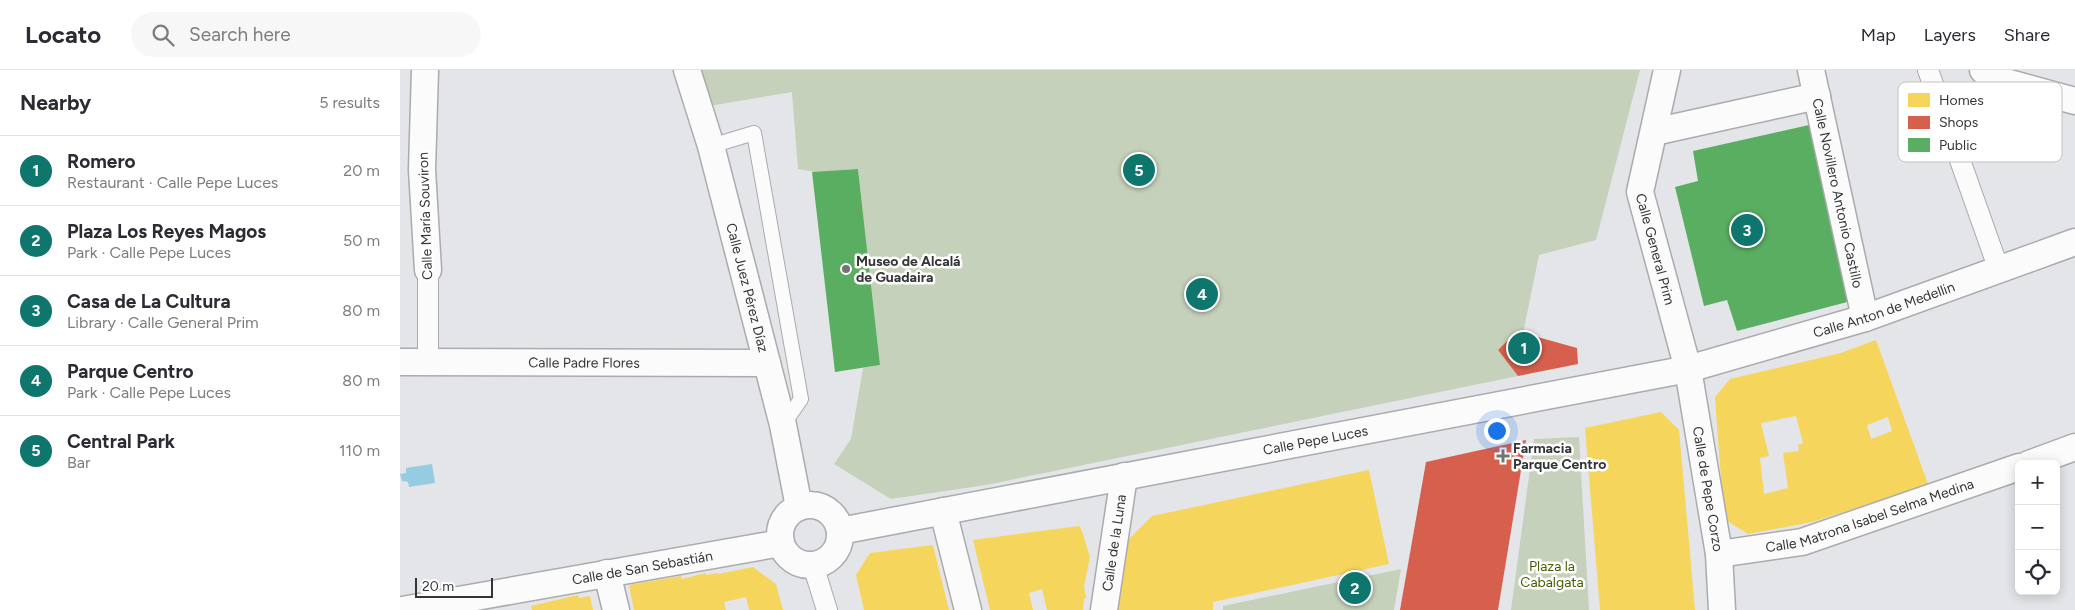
<!DOCTYPE html>
<html lang="en">
<head>
<meta charset="utf-8">
<style>
  body { margin:0; font-family:Figtree,sans-serif; background:#f7f7f7; color:#2b2b33 }
  .controls { position:absolute; right:15px; bottom:15px; display:grid; overflow:hidden; border-radius:8px; box-shadow:0 2px 12px #0003 }
  .controls button { width:45px; height:45px; display:grid; place-items:center; padding:0; border:0; border-bottom:1px solid #e1e1e2; background:#fff; color:#2b2b33; font:25px sans-serif }
  .scale { position:absolute; left:15px; bottom:12px; width:78px; box-sizing:border-box; padding-left:5px; border:2px solid #343537; border-top:0; font-size:14px; line-height:18px; white-space:nowrap; color:#343537; -webkit-text-stroke:4px #fff; paint-order:stroke }
  .you { position:absolute; left:1096px; top:360px; width:18px; height:18px; margin:-12px; border:4px solid #fff; border-radius:50%; background:#1a73e8; box-shadow:0 0 0 8px #1a73e833 }
  .badge { display:grid; place-items:center; width:32px; height:32px; border-radius:50%; background:#0f766e; color:#fff; font-size:16px; font-weight:700 }
  .pin { position:absolute; translate:-50% -50%; border:2px solid #fff; box-shadow:0 1px 5px #0006 }
  .list { margin:0; padding:0; list-style:none }
  h2 { display:flex; justify-content:space-between; align-items:center; height:65px; margin:0; padding:0 20px; font-size:21px }
  h2 small { font-size:16px; font-weight:400; color:#7c7c81 }
  .list li { display:grid; grid-template-columns:32px 1fr auto; gap:15px; align-items:center; box-sizing:border-box; height:70px; padding:0 20px; border-top:1px solid #e1e1e2 }
  .list b { display:block; font-size:19px; white-space:nowrap }
  .list p { margin:0; font-size:16px; white-space:nowrap; color:#7c7c81 }
  .list em { font-size:16px; font-style:normal; color:#7c7c81 }
  .icon { flex:none; width:28px; height:28px; fill:none; stroke:currentColor; stroke-width:2; stroke-linecap:round; stroke-linejoin:round }
  .map { position:relative; flex:none; width:1675px; height:540px; overflow:hidden }
  header { display:flex; align-items:center; gap:30px; box-sizing:border-box; height:70px; padding:0 25px; background:#fff; border-bottom:1px solid #e1e1e2 }
  header strong { font-size:24px }
  nav { display:flex; gap:28px; margin-inline-start:auto; font-size:18px }
  .search { width:350px; height:45px; background:#f7f7f7; display:flex; align-items:center; gap:12px; box-sizing:border-box; padding:0 18px; border-radius:28px; color:#7c7c81; font-size:19px }
  main { display:flex }
  aside { flex:1; background:#fff }
  .map>svg:first-child { display:block }
  .green { fill:#c6d1bb }
  .water { fill:#95cce1 }
  .homes { fill:#f6d55c; fill-rule:evenodd }
  .shops { fill:#d6604d }
  .public { fill:#5aae61 }
  .lines { fill:none; stroke-linecap:round; stroke-linejoin:round }
  .service-casing { stroke:#aaabad; stroke-width:16 }
  .pedestrian-casing { stroke:#aaabad; stroke-width:22 }
  .minor-casing { stroke:#aaabad; stroke-width:29 }
  .service { stroke:#fbfbfc; stroke-width:14 }
  .pedestrian { stroke:#fbfbfc; stroke-width:20 }
  .minor { stroke:#fbfbfc; stroke-width:26 }
  .poi-dot { fill:#717375; stroke:#fff; stroke-width:2 }
  .labels { text-anchor:middle; stroke-width:5; stroke-linejoin:round; paint-order:stroke }
  .street-label { font-size:14px; fill:#343537; stroke:#fff }
  .poi-label { font-size:14px; font-weight:bold; fill:#343537; stroke:#fff; text-anchor:start }
  .park-label { font-size:14px; fill:#456000; stroke:#fff }
  .key { fill:#fff; stroke:#c2c2c3; stroke-width:1 }
  .key-label { font-size:14px; fill:#343537 }
</style>
</head>
<body>
<header>
<strong>Locato</strong>
<div class="search"><svg class="icon" aria-label="search" viewBox="0 0 24 24"><circle cx="10" cy="10" r="6"/><path d="M15 15l6 6"/></svg>Search here</div>
<nav><a>Map</a><a>Layers</a><a>Share</a></nav>
</header>
<main>
<aside>
<h2>Nearby<small>5 results</small></h2>
<ul class="list">
<li><span class="badge">1</span><div><b>Romero</b><p>Restaurant · Calle Pepe Luces</p></div><em>20 m</em></li>
<li><span class="badge">2</span><div><b>Plaza Los Reyes Magos</b><p>Park · Calle Pepe Luces</p></div><em>50 m</em></li>
<li><span class="badge">3</span><div><b>Casa de La Cultura</b><p>Library · Calle General Prim</p></div><em>80 m</em></li>
<li><span class="badge">4</span><div><b>Parque Centro</b><p>Park · Calle Pepe Luces</p></div><em>80 m</em></li>
<li><span class="badge">5</span><div><b>Central Park</b><p>Bar</p></div><em>110 m</em></li>
</ul>
</aside>
<div class="map">
<svg width="1675" height="540" viewBox="0 0 1675 540">
  <rect width="100%" height="100%" fill="#e3e5e8"/>
  <path class="green" d="M300,0H1240L1196,170L1139,185L1123,263L1112,266L1098,280L1118,306L586,415L491,429L434,394L451,369L463,298L480,295L458,99L416,102L398,99L392,22L309,36Z
    M1179,367L1189,540H1111L1134,369Z
    M1001,499L994,540H823V536Z"/>
  <path class="water" d="M32,394L35,413L9,417L8,412L2,411L0,404L6,403V398Z"/>
  <path class="homes" d="M1476,270L1528,414L1491,427L1412,452L1348,464L1324,449L1315,327L1330,309L1441,283ZM1396,346L1403,373L1398,375L1399,381L1383,383L1388,418L1364,424L1360,388L1369,386L1361,353ZM1488,347L1492,361L1471,369L1467,355Z
    M1261,342L1279,360L1295,540H1200L1185,358Z
    M969,400L989,494L813,532V540H717L724,474L752,446Z
    M679,456L682,461L690,487L684,516L686,528L684,529L683,540H647L642,519L629,523L633,540H590L573,470Z
    M533,475L549,540H464L456,505L470,483Z
    M353,497L376,514L383,540H349L346,527L324,532L326,540H234L229,515L281,506L282,509L306,503V505L317,503L318,504Z
    M178,525L179,528L190,526L193,540H132L131,536Z"/>
  <path class="shops" d="M1123,263L1177,278L1178,294L1118,306L1098,280L1112,266Z
    M1126,370L1098,540H1000L1026,392Z"/>
  <path class="public" d="M1409,55L1451,231L1337,261L1327,230L1304,236L1275,117L1298,111L1293,81Z
    M458,99L480,295L435,302L412,102Z"/>
  <g class="lines">
    <defs>
      <path id="service" d="M311,76L354,63L401,329L383,355"/>
      <path id="pedestrian" d="M1528,0L1599,200
        M28,200V292
        M413,495L427,540"/>
      <g id="minor">
        <path d="M25,0L22,100L28,200"/>
        <path id="s1" d="M287,0L311,76L383,355L399,437"/>
        <path id="s2" d="M1267,0L1240,122L1288,299L1319,484L1322,540"/>
        <path id="s3" d="M1411,0L1465,248"/>
        <path d="M1583,0L1591,8L1675,31"/>
        <path d="M1254,62L1417,26"/>
        <path id="s4" d="M0,292L367,293"/>
        <path d="M1629,394L1675,377"/>
        <circle cx="410" cy="465" r="30"/>
        <path d="M543,441L568,540"/>
        <path id="s5" d="M440,461L1288,299L1465,248L1675,172"/>
        <path id="s6" d="M1319,484L1402,472L1619,397"/>
        <path d="M207,503L216,540"/>
        <path id="s7" d="M2,540L381,473"/>
        <path id="s8" d="M704,540L724,406"/>
      </g>
    </defs>
    <use href="#service" class="service-casing"/>
    <use href="#pedestrian" class="pedestrian-casing"/>
    <use href="#minor" class="minor-casing"/>
    <use href="#service" class="service"/>
    <use href="#pedestrian" class="pedestrian"/>
    <use href="#minor" class="minor"/>
  </g>
  <g class="poi-dot">
    <circle cx="446" cy="199" r="5"/>
    <path d="M1100.5 378.5h5v5h5v5h-5v5h-5v-5h-5v-5h5z"/>
  </g>
  <g class="labels">
    <g class="street-label">
      <text dy="5" stroke="none"><textPath href="#s3" startOffset="126">Calle Novillero Antonio Castillo</textPath></text>
      <text transform="translate(25 146) rotate(-92)" y="5">Calle María Souviron</text>
      <text dy="5" stroke="none"><textPath href="#s2" startOffset="184">Calle General Prim</textPath></text>
      <text dy="5" stroke="none"><textPath href="#s1" startOffset="226">Calle Juez Pérez Díaz</textPath></text>
      <text dy="5" stroke="none"><textPath href="#s5" startOffset="1068">Calle Anton de Medellin</textPath></text>
      <text dy="5" stroke="none"><textPath href="#s4" startOffset="184">Calle Padre Flores</textPath></text>
      <text dy="5" stroke="none"><textPath href="#s5" startOffset="484">Calle Pepe Luces</textPath></text>
      <text dy="5" stroke="none"><textPath href="#s2" startOffset="430">Calle de Pepe Corzo</textPath></text>
      <text dy="5" stroke="none"><textPath href="#s6" startOffset="156">Calle Matrona Isabel Selma Medina</textPath></text>
      <text dy="5" stroke="none"><textPath href="#s8" startOffset="68">Calle de la Luna</textPath></text>
      <text dy="5" stroke="none"><textPath href="#s7" startOffset="244">Calle de San Sebastián</textPath></text>
    </g>
    <g class="poi-label">
      <text x="456" y="196">Museo de Alcalá<tspan x="456" dy="16">de Guadaira</tspan></text>
      <text x="1113" y="383">Farmacia<tspan x="1113" dy="16">Parque Centro</tspan></text>
    </g>
    <g class="park-label">
      <text x="1152" y="501">Plaza la<tspan x="1152" dy="16">Cabalgata</tspan></text>
    </g>
  </g>
  <rect x="1498" y="12" width="164" height="80" rx="8" class="key"/>
  <rect x="1508" y="23" width="22" height="14" fill="#f6d55c"/>
  <rect x="1508" y="46" width="22" height="13" fill="#d6604d"/>
  <rect x="1508" y="68" width="22" height="14" fill="#5aae61"/>
  <g class="key-label">
    <text x="1539" y="35">Homes</text>
    <text x="1539" y="57">Shops</text>
    <text x="1539" y="80">Public</text>
  </g>
</svg>
<div class="controls">
<button>+</button>
<button>−</button>
<button><svg class="icon" aria-label="locate" viewBox="0 0 24 24"><circle cx="12" cy="12" r="6"/><path d="M12 2v4M12 18v4M2 12h4M18 12h4"/></svg></button>
</div>
<div class="scale">20 m</div>
<div class="you"></div>
<div class="pin badge" style="left:1124px;top:278px">1</div>
<div class="pin badge" style="left:955px;top:518px">2</div>
<div class="pin badge" style="left:1347px;top:160px">3</div>
<div class="pin badge" style="left:802px;top:224px">4</div>
<div class="pin badge" style="left:739px;top:100px">5</div>
</div>
</main>
</body>
</html>
